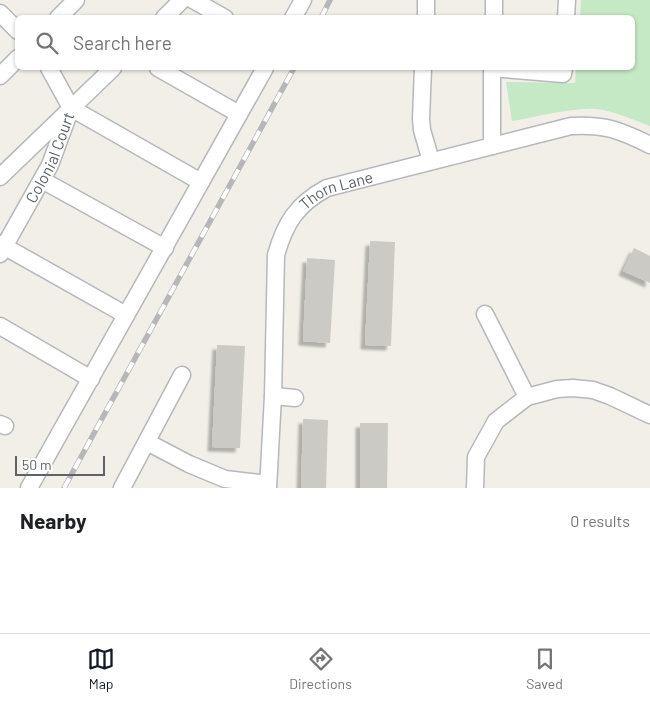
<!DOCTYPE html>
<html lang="en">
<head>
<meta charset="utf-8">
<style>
  body { margin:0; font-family:Barlow,sans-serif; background:#f6f6f6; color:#202124 }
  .scale { position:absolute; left:15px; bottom:12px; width:90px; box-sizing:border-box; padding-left:5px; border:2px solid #5f6368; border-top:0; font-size:14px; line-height:18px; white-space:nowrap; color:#5f6368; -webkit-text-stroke:4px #fff; paint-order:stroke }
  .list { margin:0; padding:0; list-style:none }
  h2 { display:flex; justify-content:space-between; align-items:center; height:65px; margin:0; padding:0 20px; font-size:21px }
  h2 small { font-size:16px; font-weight:400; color:#757577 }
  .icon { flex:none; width:28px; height:28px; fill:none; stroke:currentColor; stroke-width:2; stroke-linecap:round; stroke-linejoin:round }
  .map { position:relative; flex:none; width:650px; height:488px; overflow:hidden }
  .search { position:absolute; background:#fff; box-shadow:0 1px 4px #0004; left:15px; right:15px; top:15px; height:55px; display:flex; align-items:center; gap:12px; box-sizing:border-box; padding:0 18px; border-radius:8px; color:#757577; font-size:19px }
  .sheet { height:145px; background:#fff }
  nav { display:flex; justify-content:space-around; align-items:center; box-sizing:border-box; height:70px; border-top:1px solid #e0e0e0; background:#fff; font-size:14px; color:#757577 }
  nav a { display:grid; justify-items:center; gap:2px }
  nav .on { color:#111827 }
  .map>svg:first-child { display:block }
  .green { fill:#c5e8c5 }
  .building { fill:#cccac5; filter:url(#shadow) }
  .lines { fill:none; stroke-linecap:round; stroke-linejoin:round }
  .minor-casing { stroke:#b5b8bc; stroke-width:19 }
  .minor { stroke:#fff; stroke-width:16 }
  .rail-casing { stroke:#b6b7b8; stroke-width:5.5 }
  .rail { stroke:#fff; stroke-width:4; stroke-dasharray:11; stroke-linecap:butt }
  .labels { text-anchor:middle; stroke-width:5; stroke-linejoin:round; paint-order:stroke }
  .street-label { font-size:16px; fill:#5f6368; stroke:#fff }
</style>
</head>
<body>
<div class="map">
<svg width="650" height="488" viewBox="0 0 650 488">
  <defs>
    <filter id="shadow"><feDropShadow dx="-4.5" dy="4.5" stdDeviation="1" flood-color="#0004"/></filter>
  </defs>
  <rect width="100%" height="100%" fill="#f1efe8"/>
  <path class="green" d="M581,0H650V126C633,120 615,111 597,109C573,107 537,117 512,121L506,82L575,83L576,68H632V18L580,17Z"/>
  <path class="building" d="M370,241L395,242L391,346L365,345Z
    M634,248L650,256V283L623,271Z
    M307,258L335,260L330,343L303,341Z
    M217,345L245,346L240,448L212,447Z
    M303,419L328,420L326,488H301Z
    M360,423H388L387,488H360Z"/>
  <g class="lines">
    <defs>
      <g id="minor">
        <path d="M193,0L225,18"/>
        <path d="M0,13L18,31"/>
        <path d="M58,18L76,0"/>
        <path d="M164,18L182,0"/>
        <path d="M293,18L303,0"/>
        <path d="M426,18V0"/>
        <path d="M494,18V0"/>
        <path d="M566,18L567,0"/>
        <path d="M158,68L239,114"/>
        <path d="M423,68L421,119L422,130L431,161"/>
        <path d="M492,68L563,74L564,68"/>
        <path d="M492,68V146"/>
        <path d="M0,76L18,58"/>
        <path d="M71,108L201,182"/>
        <path d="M0,177L113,68"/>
        <path d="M42,180L165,248"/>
        <path d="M0,244L126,315"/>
        <path id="s1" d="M0,254L50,165L71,108L49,68"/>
        <path d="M485,314L527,397"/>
        <path d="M0,326L91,379"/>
        <path d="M273,396L295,398"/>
        <path d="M0,424L5,426"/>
        <path d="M147,442L189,464L225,479L268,484"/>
        <path d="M29,488L265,68"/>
        <path d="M122,488L182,375"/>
        <path id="s2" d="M268,488L273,396L276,255C285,223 297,204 327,188L571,126C604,124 620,130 650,145"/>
        <path d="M475,488L476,457L496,421L527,397L557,389L573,388L593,390L610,396L650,415"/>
      </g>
    </defs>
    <use href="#minor" class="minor-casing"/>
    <use href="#minor" class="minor"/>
    <defs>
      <path id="rail" d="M321,18L330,0
        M64,488L294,68"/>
    </defs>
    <use href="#rail" class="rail-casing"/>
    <use href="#rail" class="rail"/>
  </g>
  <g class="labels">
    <g class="street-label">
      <text dy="6" stroke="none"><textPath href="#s1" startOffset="109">Colonial Court</textPath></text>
      <text dy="6" stroke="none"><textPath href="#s2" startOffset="328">Thorn Lane</textPath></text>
    </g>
  </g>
</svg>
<div class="scale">50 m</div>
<div class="search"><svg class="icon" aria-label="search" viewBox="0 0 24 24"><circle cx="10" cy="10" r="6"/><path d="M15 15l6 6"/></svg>Search here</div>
</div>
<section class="sheet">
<h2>Nearby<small>0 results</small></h2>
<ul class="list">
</ul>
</section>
<nav>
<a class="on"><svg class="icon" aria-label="map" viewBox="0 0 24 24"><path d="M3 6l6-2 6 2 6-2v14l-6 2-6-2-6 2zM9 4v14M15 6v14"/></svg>Map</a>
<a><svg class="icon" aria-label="directions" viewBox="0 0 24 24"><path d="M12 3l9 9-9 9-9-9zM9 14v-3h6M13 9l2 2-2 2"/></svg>Directions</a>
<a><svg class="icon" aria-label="saved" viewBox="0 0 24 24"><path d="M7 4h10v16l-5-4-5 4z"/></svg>Saved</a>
</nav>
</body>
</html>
